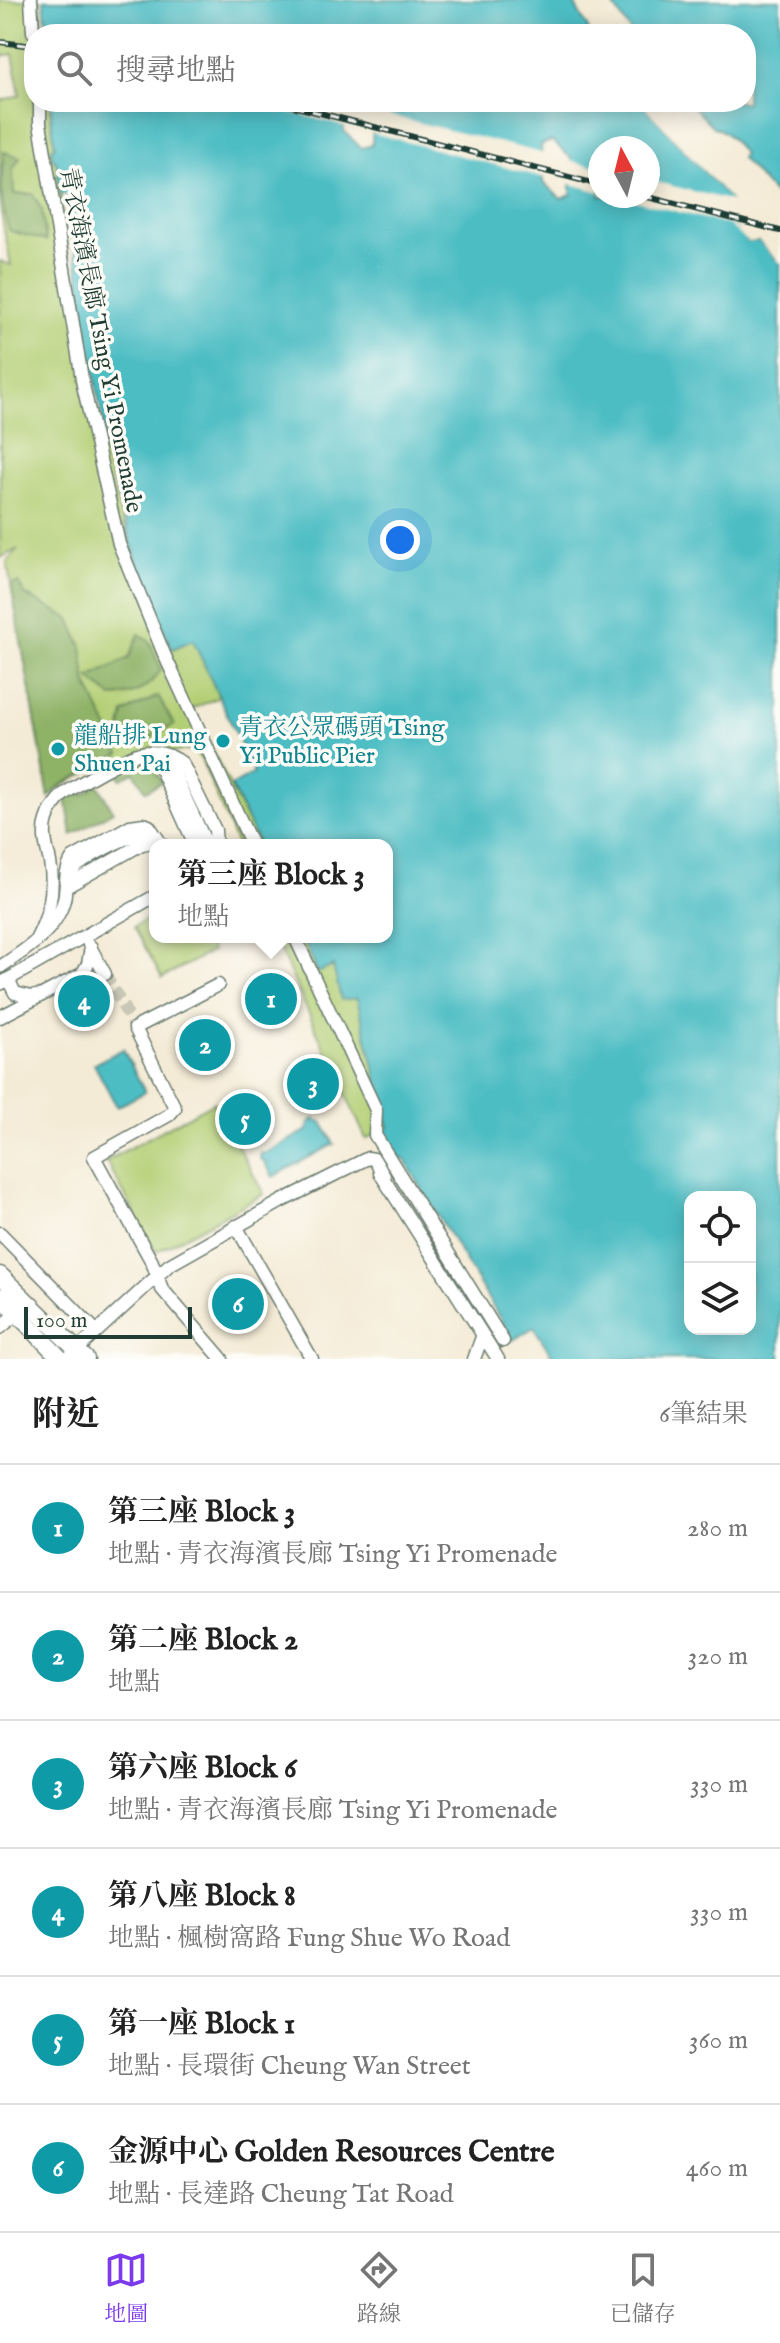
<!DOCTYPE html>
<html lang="zh-TW">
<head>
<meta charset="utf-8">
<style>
  body { margin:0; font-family:"IM FELL English","Noto Serif TC",serif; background:#f2f2f2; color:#222 }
  .controls { position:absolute; right:24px; bottom:24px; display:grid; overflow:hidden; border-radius:16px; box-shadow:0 4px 20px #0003 }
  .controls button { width:72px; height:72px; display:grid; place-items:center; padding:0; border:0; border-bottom:2px solid #e0e0e0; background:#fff; color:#222; font:40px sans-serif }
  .compass { position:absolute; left:588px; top:136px; width:72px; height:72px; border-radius:50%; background:#fff; box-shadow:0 4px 20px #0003; rotate:353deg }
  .scale { position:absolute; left:24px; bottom:20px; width:168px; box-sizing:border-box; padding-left:8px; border:4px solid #1f3d34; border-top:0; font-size:22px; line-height:28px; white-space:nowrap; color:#1f3d34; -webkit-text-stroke:6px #fdfcf7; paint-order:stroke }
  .you { position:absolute; left:400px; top:540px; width:28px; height:28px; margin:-20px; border:6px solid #fff; border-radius:50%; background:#1a73e8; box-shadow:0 0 0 12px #1a73e833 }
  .badge { display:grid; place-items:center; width:52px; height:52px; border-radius:50%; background:#7c3aed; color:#fff; font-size:26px; font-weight:700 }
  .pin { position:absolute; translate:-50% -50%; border:4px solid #fff; box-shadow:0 2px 8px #0006 }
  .popup { position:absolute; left:149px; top:839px; width:244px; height:104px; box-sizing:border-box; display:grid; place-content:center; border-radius:16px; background:#fff; filter:drop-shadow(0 2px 6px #0005); font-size:26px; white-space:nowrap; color:#767676 }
  .popup b { font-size:30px; color:#222 }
  .popup::after { content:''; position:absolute; left:50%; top:100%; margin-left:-16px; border:16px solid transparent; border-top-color:#fff }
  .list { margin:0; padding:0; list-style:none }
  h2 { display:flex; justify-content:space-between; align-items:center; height:104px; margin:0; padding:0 32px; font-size:34px }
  h2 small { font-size:26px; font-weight:400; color:#767676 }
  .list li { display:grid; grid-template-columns:52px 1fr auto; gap:24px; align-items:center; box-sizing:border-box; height:128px; padding:0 32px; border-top:2px solid #e0e0e0 }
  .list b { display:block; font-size:30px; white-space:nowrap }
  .list p { margin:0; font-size:26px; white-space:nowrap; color:#767676 }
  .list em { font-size:26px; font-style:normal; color:#767676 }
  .icon { flex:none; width:44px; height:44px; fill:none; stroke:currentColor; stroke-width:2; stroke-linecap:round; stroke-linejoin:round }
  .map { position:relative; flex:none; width:780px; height:1359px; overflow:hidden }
  .search { position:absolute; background:#fff; box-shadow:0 4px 20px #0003; left:24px; right:24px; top:24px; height:88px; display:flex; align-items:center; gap:20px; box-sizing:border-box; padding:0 28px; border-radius:32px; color:#767676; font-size:30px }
  .sheet { height:872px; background:#fff }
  nav { display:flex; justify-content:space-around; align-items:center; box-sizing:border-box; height:112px; border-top:2px solid #e0e0e0; background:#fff; font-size:22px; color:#767676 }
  nav a { display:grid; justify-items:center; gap:4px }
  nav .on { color:#7c3aed }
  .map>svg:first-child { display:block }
  .green { fill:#b3cf75; stroke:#698654; stroke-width:2 }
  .forest { fill:#8eb266; stroke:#56784d; stroke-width:2 }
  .water { fill:#4ebdc4; stroke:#367d7c; stroke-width:2; fill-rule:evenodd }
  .pier { fill:#f4ebd6 }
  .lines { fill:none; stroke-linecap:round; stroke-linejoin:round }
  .minor-tunnel { stroke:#c9c8b6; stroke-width:12; stroke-dasharray:12 6; stroke-linecap:butt }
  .minor-casing { stroke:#6a7a6d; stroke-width:15 }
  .major-casing { stroke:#6a7a6d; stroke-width:19 }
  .minor { stroke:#fff; stroke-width:12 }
  .major { stroke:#fff; stroke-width:16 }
  .rail-casing { stroke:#1f3d34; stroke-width:6 }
  .rail { stroke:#fdfcf7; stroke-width:3; stroke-dasharray:9; stroke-linecap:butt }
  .culture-dot { fill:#0f9aa8; stroke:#fdfcf7; stroke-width:3 }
  .labels { text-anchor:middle; stroke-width:7; stroke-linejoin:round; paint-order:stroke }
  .street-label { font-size:24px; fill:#1f3d34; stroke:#fdfcf7 }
  .culture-label { font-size:24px; fill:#0d838f; stroke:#fdfcf7; text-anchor:start }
</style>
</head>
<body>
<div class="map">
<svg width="780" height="1359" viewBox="0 0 780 1359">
  <rect width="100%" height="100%" fill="#fdfcf7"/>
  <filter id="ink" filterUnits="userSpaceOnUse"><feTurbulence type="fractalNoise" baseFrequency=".0125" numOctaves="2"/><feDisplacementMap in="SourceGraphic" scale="16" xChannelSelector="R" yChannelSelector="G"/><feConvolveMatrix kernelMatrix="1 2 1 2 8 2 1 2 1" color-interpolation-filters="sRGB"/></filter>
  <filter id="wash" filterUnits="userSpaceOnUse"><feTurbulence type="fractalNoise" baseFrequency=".006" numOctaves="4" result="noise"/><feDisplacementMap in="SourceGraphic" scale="32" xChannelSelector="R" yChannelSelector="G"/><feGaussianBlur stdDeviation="1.8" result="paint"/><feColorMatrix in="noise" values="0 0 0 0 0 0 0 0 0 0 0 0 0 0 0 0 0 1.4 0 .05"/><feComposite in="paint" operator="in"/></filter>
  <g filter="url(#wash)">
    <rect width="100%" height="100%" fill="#f4ebd6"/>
    <path class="green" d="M0,0H40L43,34H34V102H49L55,148L51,149L53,159H56C76,325 102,497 169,651L193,639L219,697L192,709L259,845H237L201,759L191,749C144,759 85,763 49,797L7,562L18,549L0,558V261L11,265L0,207V101L20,95L13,54L0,56Z
      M155,915V937H204L212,951L162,978L134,927Z
      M274,937H302L318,972L333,965L357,997L389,1128L366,1139Z
      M214,1102L264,1194L156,1252L106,1161Z"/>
    <path class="forest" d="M4,152L20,157L13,169L14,194H33L42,210L46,241L10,231C0,209 0,176 4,152Z
      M19,583L24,594L70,619L82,647L86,681L120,754L60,786L49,797L11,585Z
      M139,634L150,642L161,670C148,689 134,696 112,697L89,678L129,658Z
      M158,696L174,725L132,748L121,728L124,713Z
      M148,757L162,782L146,791L134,772L121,779L116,770L137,758Z
      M96,781L113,811L72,835L66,798L78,791L82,795L92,789L90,784Z"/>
    <path class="water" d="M44,0H572L591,34H47Z
      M610,0H780V201L741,158L743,154C736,144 727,130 713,127L689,102H746V34H632Z
      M53,102H343L344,131L361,148L372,145L373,109L366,102H640L732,201L725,215L748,242L759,241L780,263V1359H554L534,1327L513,1340L404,1159L394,1156L380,1133L389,1127L357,998L341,1000L333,966L318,973L302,937H387V845H259L231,786L254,773L193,640L172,649C156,612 140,574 129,535C98,424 84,308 67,194H60L56,160H53L51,148L55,147L51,115ZM552,141L571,158V195L561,199L543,182L541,145ZM600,148H648V196H600ZM690,1197H750V1329H690Z
      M123,1049L145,1092L117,1107L94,1064Z
      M314,1119L322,1122L334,1144L273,1177L264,1161L260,1159V1153H266L308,1130L309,1123Z"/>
    <path class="pier" d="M252,102H338L347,104L348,127Z
      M640,102H646L735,198L736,202L729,211L734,226L749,238H762L780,257V263L759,241L748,242L729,225L617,196H648V180L732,201Z
      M368,110L545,154L546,178L369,132Z
      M566,160L600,168V192L568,183Z"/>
  </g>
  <g filter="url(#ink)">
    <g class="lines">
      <path class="minor-tunnel" d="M105,974L135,1028"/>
      <defs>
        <path id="minor" d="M31,0L33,32
          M34,52V53
          M40,102V123L83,385L119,544L164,654L252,845
          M145,753L155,758L159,765L195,845
          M159,753L168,761L207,845
          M68,875C77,861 136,829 152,833
          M66,887L142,844L152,842L160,845
          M295,937L376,1110L375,1135L503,1341
          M36,940C49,915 55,891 50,862C47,848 42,834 47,820C50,810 56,801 64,794C77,785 128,755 141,753C155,750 171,755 182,763L215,830L216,845
          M89,945L105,974
          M0,967C25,950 56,932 64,900C67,886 64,870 73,858L130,826L144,824L149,826L162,845
          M8,979L15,993L31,997L36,996
          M0,984L155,896
          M218,985L135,1028L175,1108L169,1115L94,1157L152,1262L162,1289L222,1359
          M0,1017L82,974L88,964L91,947
          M380,1173L498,1359
          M236,1226L312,1359
          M0,1233L96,1331
          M0,1328L17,1314
          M67,1359L169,1265L282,1201L368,1158L374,1159L384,1176
          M474,1359L482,1337"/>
        <path id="major" d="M0,1275L86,1359
          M0,1296L61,1359"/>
      </defs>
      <use href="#minor" class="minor-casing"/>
      <use href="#major" class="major-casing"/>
      <use href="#minor" class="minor"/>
      <use href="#major" class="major"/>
      <defs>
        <path id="rail" d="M0,42L34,46
          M277,102L600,185
          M644,196L780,231"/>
      </defs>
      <use href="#rail" class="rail-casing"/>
      <use href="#rail" class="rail"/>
    </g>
  </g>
  <g class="culture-dot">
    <circle cx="223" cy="741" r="8"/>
    <circle cx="58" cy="749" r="8"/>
  </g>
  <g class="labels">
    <g class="street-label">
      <text transform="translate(102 340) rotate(79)" y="8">青衣海濱長廊 Tsing Yi Promenade</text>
    </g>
    <g class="culture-label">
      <text x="239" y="735">青衣公眾碼頭 Tsing<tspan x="239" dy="28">Yi Public Pier</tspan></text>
      <text x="74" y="743">龍船排 Lung<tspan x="74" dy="28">Shuen Pai</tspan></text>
    </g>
  </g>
</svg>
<div class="controls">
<button><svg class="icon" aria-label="locate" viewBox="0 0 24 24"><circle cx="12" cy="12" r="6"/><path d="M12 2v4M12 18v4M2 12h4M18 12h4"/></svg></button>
<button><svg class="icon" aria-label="layers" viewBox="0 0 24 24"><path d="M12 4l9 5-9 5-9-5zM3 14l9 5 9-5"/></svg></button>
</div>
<svg class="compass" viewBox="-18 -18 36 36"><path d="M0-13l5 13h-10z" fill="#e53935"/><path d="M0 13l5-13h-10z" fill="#767676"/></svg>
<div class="scale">100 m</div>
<div class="you"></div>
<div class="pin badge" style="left:271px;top:999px;background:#0f9aa8">1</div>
<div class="popup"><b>第三座 Block 3</b>地點</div>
<div class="pin badge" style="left:205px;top:1045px;background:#0f9aa8">2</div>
<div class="pin badge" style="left:313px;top:1084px;background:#0f9aa8">3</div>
<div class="pin badge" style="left:84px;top:1001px;background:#0f9aa8">4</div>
<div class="pin badge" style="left:245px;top:1119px;background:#0f9aa8">5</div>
<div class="pin badge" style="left:238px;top:1304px;background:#0f9aa8">6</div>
<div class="search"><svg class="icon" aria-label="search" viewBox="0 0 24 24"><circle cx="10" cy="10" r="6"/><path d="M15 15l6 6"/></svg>搜尋地點</div>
</div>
<section class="sheet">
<h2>附近<small>6筆結果</small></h2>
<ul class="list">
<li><span class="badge" style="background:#0f9aa8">1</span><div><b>第三座 Block 3</b><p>地點 · 青衣海濱長廊 Tsing Yi Promenade</p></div><em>280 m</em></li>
<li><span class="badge" style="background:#0f9aa8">2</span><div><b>第二座 Block 2</b><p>地點</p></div><em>320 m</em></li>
<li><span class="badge" style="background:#0f9aa8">3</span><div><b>第六座 Block 6</b><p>地點 · 青衣海濱長廊 Tsing Yi Promenade</p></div><em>330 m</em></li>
<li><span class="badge" style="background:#0f9aa8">4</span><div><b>第八座 Block 8</b><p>地點 · 楓樹窩路 Fung Shue Wo Road</p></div><em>330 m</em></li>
<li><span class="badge" style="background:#0f9aa8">5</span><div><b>第一座 Block 1</b><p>地點 · 長環街 Cheung Wan Street</p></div><em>360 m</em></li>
<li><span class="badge" style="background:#0f9aa8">6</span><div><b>金源中心 Golden Resources Centre</b><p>地點 · 長達路 Cheung Tat Road</p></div><em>460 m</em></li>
</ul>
</section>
<nav>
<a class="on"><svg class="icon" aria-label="map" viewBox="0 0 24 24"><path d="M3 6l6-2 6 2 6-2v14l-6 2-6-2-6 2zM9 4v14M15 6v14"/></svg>地圖</a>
<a><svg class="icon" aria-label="directions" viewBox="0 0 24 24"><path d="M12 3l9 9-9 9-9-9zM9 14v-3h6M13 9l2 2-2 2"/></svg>路線</a>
<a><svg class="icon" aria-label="saved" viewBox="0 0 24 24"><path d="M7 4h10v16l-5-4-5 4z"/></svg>已儲存</a>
</nav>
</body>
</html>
